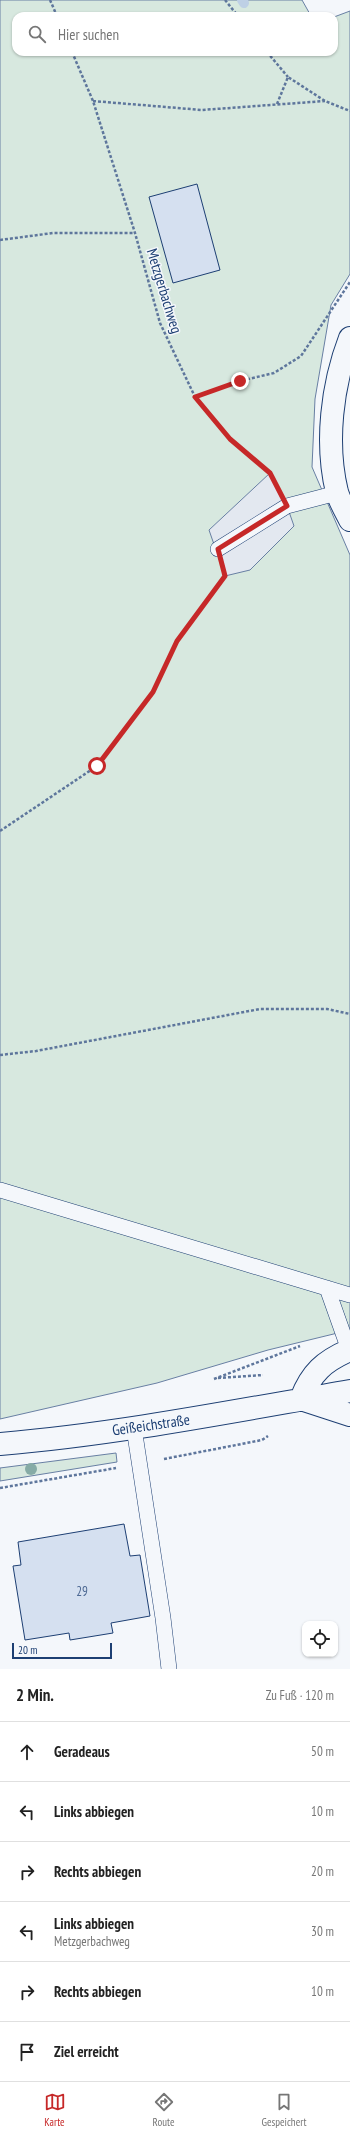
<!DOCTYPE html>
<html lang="de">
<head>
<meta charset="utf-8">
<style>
  body { margin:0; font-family:"PT Sans Narrow",sans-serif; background:#f6f6f6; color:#222 }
  .controls { position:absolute; right:12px; bottom:12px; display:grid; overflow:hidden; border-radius:8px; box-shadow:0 1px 3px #0004 }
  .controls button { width:36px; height:36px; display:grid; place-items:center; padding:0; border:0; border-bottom:1px solid #e0e0e0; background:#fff; color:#222; font:20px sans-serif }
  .scale { position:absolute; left:12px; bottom:10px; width:100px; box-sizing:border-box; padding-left:4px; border:2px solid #1d3f73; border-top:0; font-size:11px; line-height:14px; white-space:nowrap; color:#1d3f73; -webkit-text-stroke:3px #f4f7fb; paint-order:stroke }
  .stop { position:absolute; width:12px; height:12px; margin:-9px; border:3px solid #c62828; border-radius:50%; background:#fff }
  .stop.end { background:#c62828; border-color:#fff; box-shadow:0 1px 4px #0008 }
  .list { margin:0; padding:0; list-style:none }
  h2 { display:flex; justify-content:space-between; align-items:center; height:52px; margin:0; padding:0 16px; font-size:17px }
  h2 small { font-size:13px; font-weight:400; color:#767676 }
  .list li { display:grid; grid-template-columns:26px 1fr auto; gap:12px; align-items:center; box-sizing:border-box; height:60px; padding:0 16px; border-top:1px solid #e0e0e0 }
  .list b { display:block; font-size:15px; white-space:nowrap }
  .list p { margin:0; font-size:13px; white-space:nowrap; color:#767676 }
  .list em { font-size:13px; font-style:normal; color:#767676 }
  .icon { flex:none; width:22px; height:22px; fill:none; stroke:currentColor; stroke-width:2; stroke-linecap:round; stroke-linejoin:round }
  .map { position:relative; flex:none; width:350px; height:1669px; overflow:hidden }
  .search { position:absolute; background:#fff; box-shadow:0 1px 3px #0004; left:12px; right:12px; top:12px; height:44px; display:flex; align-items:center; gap:10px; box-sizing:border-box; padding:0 14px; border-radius:12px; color:#767676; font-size:15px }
  .sheet { height:412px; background:#fff }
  nav { display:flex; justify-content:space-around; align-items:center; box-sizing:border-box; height:56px; border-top:1px solid #e0e0e0; background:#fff; font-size:11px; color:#767676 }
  nav a { display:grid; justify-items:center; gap:2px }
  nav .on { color:#c62828 }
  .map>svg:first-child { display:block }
  .green { fill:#d7e8df; stroke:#687fa3 }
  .parking { fill:#e3e8f0; stroke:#687fa3 }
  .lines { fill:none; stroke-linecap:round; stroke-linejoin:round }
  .stream { stroke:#bed0e5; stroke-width:10 }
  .building { fill:#d5e0f0; stroke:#1d3f73 }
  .service-casing { stroke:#1d3f73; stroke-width:16 }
  .secondary-casing { stroke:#1d3f73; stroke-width:24 }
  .path { stroke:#5e769c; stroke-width:2.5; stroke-dasharray:3 2; stroke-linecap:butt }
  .service { stroke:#f4f7fb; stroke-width:15 }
  .secondary { stroke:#f4f7fb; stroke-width:22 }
  .tree { fill:#86aba6 }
  .route { stroke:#c62828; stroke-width:5 }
  .labels { text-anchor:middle; stroke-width:3; stroke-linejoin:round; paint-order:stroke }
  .number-label { font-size:13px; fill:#4b6792 }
  .street-label { font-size:15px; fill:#1d3f73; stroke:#f4f7fb }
</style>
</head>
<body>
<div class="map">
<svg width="350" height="1669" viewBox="0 0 350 1669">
  <rect width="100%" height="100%" fill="#f4f7fb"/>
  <path class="green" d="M0,0H302L311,16H16V52H334V17L350,11V274L331,305L315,399L312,467L350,555V1330L268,1350L157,1383L0,1419Z
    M116,1453L117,1462L0,1481V1468Z"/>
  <path class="parking" d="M270,473L287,506L294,526L250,570L225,576L209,530Z"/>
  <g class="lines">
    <path class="stream" d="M242,0L244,3"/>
  </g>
  <path class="building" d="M197,184L220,270L173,283L149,197Z
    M124,1524L130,1556L140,1555L150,1616L111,1623L113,1633L70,1640L69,1633L25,1640L13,1566L21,1565L18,1542Z"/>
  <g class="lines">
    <defs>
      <path id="service" d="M218,549L287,506L337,493
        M0,1190L350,1295
        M327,1288L349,1350
        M134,1428L163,1618L169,1669"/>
      <path id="secondary" d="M350,338C332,385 325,443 337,492C340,502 346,512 350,520
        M350,1350C324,1361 311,1373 301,1399L350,1415
        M0,1444C118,1434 234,1411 350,1391"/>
    </defs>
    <use href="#service" class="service-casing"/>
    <use href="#secondary" class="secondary-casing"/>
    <path class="path" d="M50,0L57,16
      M225,0L238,16
      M72,52L93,101L135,233L160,323L195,397L230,439L270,473L275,483
      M267,52L288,77
      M93,101L202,110L325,101
      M277,104L288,77L325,101L350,111
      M0,240L53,233H135
      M195,397L240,381L274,373L301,356L350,282
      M0,831L97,766L153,692L177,641L225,576V573
      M0,1055L36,1051L260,1009H327L350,1014
      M218,1378L263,1375
      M214,1379L300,1346
      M164,1459L262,1440L268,1436
      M0,1488L116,1468"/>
    <use href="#service" class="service"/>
    <use href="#secondary" class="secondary"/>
  </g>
  <circle class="tree" cx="31" cy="1469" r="6"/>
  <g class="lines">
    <path class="route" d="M97,766L153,692L177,641L225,576L218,549L287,506L270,473L230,439L195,397L240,381"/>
  </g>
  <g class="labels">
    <g class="number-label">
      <text x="82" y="1596">29</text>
    </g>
    <g class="street-label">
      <text transform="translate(164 291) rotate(73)" y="5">Metzgerbachweg</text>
      <text transform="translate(151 1425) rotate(-8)" y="5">Geißeichstraße</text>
    </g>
  </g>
</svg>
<div class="controls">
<button><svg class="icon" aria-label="locate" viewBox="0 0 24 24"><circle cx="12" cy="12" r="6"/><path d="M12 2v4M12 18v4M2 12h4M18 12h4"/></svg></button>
</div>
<div class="scale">20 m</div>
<div class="stop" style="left:97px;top:766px"></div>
<div class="stop end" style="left:240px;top:381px"></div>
<div class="search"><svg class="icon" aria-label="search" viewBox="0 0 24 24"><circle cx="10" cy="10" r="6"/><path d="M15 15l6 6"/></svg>Hier suchen</div>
</div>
<section class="sheet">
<h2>2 Min.<small>Zu Fuß · 120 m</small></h2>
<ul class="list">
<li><svg class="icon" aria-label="ahead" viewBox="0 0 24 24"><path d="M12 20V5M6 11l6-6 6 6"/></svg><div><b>Geradeaus</b></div><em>50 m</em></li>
<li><svg class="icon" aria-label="left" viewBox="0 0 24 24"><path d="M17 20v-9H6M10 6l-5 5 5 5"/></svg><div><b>Links abbiegen</b></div><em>10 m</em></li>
<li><svg class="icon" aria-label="right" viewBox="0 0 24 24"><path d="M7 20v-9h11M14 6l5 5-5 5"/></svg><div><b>Rechts abbiegen</b></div><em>20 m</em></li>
<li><svg class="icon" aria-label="left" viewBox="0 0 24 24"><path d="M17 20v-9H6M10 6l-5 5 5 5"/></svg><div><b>Links abbiegen</b><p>Metzgerbachweg</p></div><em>30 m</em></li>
<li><svg class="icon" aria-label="right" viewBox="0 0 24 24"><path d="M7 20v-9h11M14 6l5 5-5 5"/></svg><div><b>Rechts abbiegen</b></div><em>10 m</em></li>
<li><svg class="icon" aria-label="arrive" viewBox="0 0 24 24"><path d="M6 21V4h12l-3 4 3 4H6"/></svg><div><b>Ziel erreicht</b></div></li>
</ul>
</section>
<nav>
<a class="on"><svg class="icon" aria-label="map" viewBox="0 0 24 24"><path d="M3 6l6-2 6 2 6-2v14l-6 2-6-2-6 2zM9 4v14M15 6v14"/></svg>Karte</a>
<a><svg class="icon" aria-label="directions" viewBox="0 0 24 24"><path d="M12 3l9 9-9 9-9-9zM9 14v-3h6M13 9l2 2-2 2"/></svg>Route</a>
<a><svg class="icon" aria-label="saved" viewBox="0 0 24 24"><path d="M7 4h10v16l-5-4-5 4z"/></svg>Gespeichert</a>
</nav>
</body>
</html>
